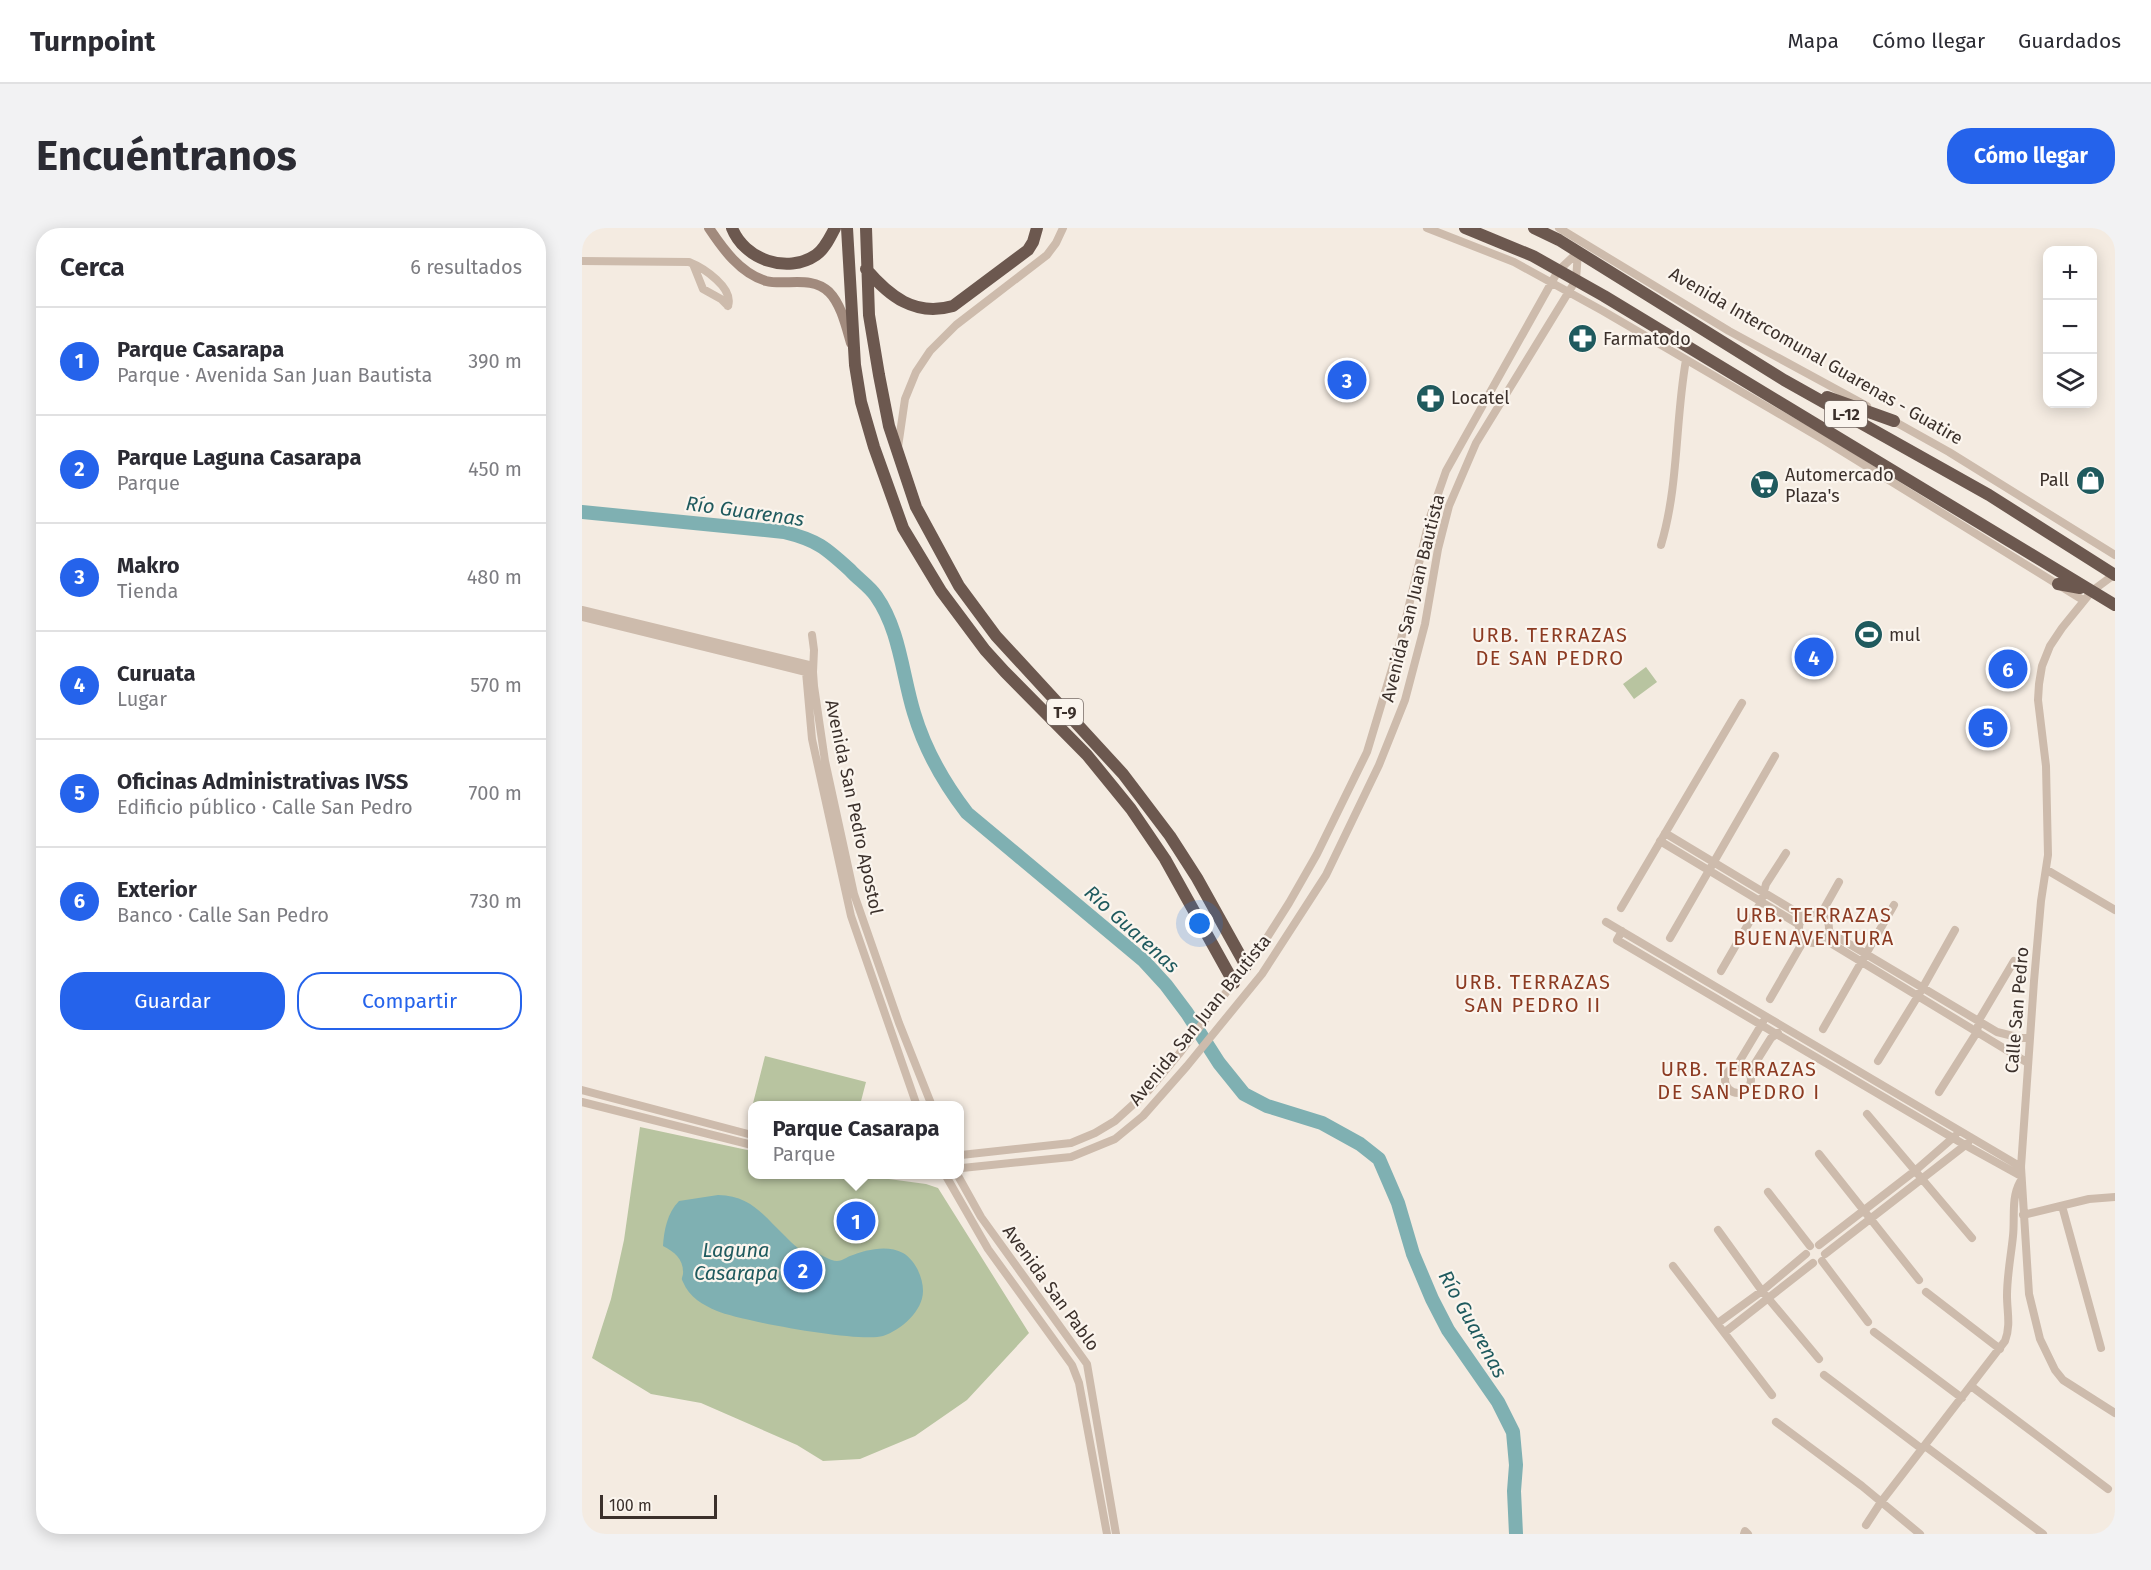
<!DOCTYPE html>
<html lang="es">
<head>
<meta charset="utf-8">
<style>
  body { margin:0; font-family:"Fira Sans",sans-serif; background:#f2f2f3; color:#2b2b33 }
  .controls { position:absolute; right:18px; top:18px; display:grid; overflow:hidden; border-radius:12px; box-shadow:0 3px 15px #0003 }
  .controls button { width:54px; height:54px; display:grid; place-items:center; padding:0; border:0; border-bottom:2px solid #e1e1e2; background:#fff; color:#2b2b33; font:30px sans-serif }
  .scale { position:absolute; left:18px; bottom:15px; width:117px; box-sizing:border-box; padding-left:6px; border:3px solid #3b302b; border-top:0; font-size:16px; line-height:21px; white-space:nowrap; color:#3b302b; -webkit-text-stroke:4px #fbf5ee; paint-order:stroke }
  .you { position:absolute; left:618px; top:696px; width:21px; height:21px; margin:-15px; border:4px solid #fff; border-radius:50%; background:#1a73e8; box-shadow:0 0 0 9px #1a73e833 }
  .badge { display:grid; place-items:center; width:39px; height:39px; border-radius:50%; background:#2563eb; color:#fff; font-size:20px; font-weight:700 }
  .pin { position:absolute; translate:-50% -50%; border:3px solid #fff; box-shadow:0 2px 6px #0006 }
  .popup { position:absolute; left:166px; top:873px; width:216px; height:78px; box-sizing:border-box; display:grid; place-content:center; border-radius:12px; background:#fff; filter:drop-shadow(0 2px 4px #0005); font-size:20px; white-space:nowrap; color:#7c7c81 }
  .popup b { font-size:22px; color:#2b2b33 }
  .popup::after { content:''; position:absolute; left:50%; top:100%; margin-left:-12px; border:12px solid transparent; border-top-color:#fff }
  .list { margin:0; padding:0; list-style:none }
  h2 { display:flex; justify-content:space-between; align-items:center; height:78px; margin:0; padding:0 24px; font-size:26px }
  h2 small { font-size:20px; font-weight:400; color:#7c7c81 }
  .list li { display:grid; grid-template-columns:39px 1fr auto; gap:18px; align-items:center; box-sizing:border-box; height:108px; padding:0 24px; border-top:2px solid #e1e1e2 }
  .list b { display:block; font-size:22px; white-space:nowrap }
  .list p { margin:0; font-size:20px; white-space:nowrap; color:#7c7c81 }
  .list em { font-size:20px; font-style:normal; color:#7c7c81 }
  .actions { display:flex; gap:12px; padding:18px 24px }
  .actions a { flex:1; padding:14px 0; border:2px solid #2563eb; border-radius:24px; text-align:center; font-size:21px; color:#2563eb }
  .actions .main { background:#2563eb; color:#fff }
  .icon { flex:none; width:33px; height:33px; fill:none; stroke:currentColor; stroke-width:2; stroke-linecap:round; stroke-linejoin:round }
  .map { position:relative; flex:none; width:1533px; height:1306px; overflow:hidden; border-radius:24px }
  header { display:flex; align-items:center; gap:36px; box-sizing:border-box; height:84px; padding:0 30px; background:#fff; border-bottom:2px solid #e1e1e2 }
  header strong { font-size:28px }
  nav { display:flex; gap:33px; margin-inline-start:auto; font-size:21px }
  .intro { display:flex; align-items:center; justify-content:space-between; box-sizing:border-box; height:144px; padding:0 36px }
  h1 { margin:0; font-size:42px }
  .button { padding:15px 27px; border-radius:24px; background:#2563eb; color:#fff; font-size:21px; font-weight:700 }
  main { display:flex; gap:36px; padding:0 36px }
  aside { flex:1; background:#fff; border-radius:24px; box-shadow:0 3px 15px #0003 }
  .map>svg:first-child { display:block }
  .green { fill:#b8c4a0 }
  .water { fill:#7fb0b2 }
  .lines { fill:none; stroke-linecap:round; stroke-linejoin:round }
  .river { stroke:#7fb0b2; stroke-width:14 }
  .minor { stroke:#cdbbac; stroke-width:8 }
  .secondary { stroke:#a18a7d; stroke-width:10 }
  .trunk { stroke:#6c584f; stroke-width:12 }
  .labels { text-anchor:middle; stroke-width:4.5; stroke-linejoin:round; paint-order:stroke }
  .shield { fill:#fbf5ee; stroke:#756b66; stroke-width:1.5 }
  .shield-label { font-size:16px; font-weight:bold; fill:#3b302b }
  .poi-label { font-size:18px; fill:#3b302b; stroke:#fbf5ee; text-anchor:start }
  .street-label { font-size:18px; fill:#3b302b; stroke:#fbf5ee }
  .water-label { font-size:20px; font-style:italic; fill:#1f5a5e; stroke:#fbf5ee }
  .neighbourhood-label { font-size:20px; letter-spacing:1.5px; fill:#8c3b22; stroke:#fbf5ee }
</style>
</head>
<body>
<header>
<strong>Turnpoint</strong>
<nav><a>Mapa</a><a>Cómo llegar</a><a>Guardados</a></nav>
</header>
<div class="intro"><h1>Encuéntranos</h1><a class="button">Cómo llegar</a></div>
<main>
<aside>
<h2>Cerca<small>6 resultados</small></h2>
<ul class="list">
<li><span class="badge">1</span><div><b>Parque Casarapa</b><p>Parque · Avenida San Juan Bautista</p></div><em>390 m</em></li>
<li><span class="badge">2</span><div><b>Parque Laguna Casarapa</b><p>Parque</p></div><em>450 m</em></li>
<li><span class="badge">3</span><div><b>Makro</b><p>Tienda</p></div><em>480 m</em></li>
<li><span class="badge">4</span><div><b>Curuata</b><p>Lugar</p></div><em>570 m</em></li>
<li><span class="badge">5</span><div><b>Oficinas Administrativas IVSS</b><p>Edificio público · Calle San Pedro</p></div><em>700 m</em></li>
<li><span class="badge">6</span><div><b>Exterior</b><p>Banco · Calle San Pedro</p></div><em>730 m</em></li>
</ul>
<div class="actions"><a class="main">Guardar</a><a>Compartir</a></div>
</aside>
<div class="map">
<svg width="1533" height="1306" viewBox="0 0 1533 1306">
  <rect width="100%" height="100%" fill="#f4ebe1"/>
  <path class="green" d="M1064,439L1075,454L1052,471L1041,456Z
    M183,828L284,854L278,877L170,878V892L167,891Z
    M58,899L170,923V946L277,947L344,956L356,960L447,1105L385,1172L333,1208L278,1231L241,1233L215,1217L119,1175L69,1166L10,1130L29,1071L42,1012Z"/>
  <path class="water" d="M136,967C169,968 180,986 203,1008C207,1012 212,1017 216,1020C221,1023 228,1023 234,1025C241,1027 248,1033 255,1033C260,1033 263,1030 268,1028C283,1022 305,1016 321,1025C333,1032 341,1049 341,1063C341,1083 319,1102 301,1108C278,1115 159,1093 135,1083C121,1077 107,1069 101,1054C99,1050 100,1051 101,1046C102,1032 93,1024 81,1018C82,1003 85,985 97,973Z"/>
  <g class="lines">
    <path class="river" d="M0,284L202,304C235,312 244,320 268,342C276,351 287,358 294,368C318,402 320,446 332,485C343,522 362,555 385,585L562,733L584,757L605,785L637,835L662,866L685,878L740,895L778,916L797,931L816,975L831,1026L850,1071L866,1102L916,1174L931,1204L934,1237L932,1263L934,1306"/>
    <path class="minor" d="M845,0L932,34L1021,83L1242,212L1501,372
      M977,0L1147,103L1285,178
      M0,33L107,34C122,40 152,60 146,78
      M111,36L121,61L139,71L146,78
      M1308,191L1367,224L1533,327
      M316,219L323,171L334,144L348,123L374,97L465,27L474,15L481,0
      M1079,317C1097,257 1093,193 1104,132
      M1533,346L1510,363L1480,400L1468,418L1460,438L1457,456L1456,472L1464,538L1466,627L1459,673L1452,753L1439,939L1447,1066L1458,1111L1473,1142L1481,1152L1533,1185
      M0,382L227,437L231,444L232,458L243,533L272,666L317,795L350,878
      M0,389L224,444L230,511L269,688L335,878
      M230,407L232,422L231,444
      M1083,605L1221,688
      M1078,613L1216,696
      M1465,642L1533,682
      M1039,680L1160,475
      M1217 700a15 15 0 1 1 30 0a15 15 0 1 1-30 0Z
      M1239,686L1257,654
      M1024,694L1439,939
      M1040,703L1035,712L1383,917L1439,948
      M1247,704L1415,804L1439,810H1447
      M1088,710L1193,528
      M1242,711L1446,835
      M1139,743L1179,674L1184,656L1204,625
      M1188,771L1222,712
      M1241,801L1312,677
      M1296,833L1336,768L1373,702
      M1143 852a13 13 0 1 1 26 0a13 13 0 1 1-26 0Z
      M1154,839L1181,794
      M1167,845L1189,810L1196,805
      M0,862L170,907
      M1357,864L1395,804L1397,792L1432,733
      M0,874L170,917
      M1285,886L1390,1010
      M1237,926L1337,1052
      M379,927L489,915L513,905L533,893L567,862L597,826L681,716L707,675L735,626L785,524L819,411L848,289L864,243L976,43L996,24
      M380,940L489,929L533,911L561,888L605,838L680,746L744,647L797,537L823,472L843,396L856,321L867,278L894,215L994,52L996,24
      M375,946L399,989L505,1136L534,1306
      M364,948L406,1021L490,1137L497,1155L525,1306
      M1186,964L1228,1018
      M1480,978L1519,1120
      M1441,987L1507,971L1533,969
      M1136,1002L1180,1063L1237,1131
      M1237,1017L1334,942L1373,908
      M1243,1026L1386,915
      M1240,1033L1286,1094
      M1091,1038L1190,1167
      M1344,1064L1418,1121
      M1136,1095L1180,1063L1224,1026
      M1143,1104L1231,1035
      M1292,1104L1380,1170
      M1242,1147L1340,1221
      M1389,1158L1526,1261
      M1194,1194L1280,1258L1338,1306
      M1343,1218L1461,1306
      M1284,1297L1299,1274L1423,1113C1429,1098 1425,1083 1425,1068C1425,1047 1429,1028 1431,1008C1433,990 1429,970 1438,954
      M1162,1306L1163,1303L1166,1306"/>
    <path class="secondary" d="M127,0C141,21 158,45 184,53C204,58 229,47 247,64C259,76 264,98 269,115"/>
    <path class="trunk" d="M150,0C162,31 205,47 234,27C243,21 248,9 253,0
      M265,0L273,137L279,174L292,219L321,300L359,363L403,422L423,444L505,527L549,581L583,631L652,755
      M284,0L287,87L297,147L307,198L334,279L377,358L414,408L541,546L588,608L615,650L664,738
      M883,0L951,28L1022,68L1533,377
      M952,0L977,12L1202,152L1407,267L1533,347
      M284,41C307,68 333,89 371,78L446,22L451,14L455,0
      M1245,169L1312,193
      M1476,356L1498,360"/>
  </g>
  <defs>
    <symbol id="pharmacy-disc" viewBox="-11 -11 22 22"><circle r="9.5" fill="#1f5a5e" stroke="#fbf5ee"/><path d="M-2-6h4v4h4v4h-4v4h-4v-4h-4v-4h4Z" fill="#fff"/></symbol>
    <symbol id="shop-disc" viewBox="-11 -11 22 22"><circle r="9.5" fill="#1f5a5e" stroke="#fbf5ee"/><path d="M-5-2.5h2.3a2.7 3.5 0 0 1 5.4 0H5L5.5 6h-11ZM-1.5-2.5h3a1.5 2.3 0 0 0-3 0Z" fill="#fff"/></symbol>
    <symbol id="supermarket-disc" viewBox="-11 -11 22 22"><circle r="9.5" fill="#1f5a5e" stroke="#fbf5ee"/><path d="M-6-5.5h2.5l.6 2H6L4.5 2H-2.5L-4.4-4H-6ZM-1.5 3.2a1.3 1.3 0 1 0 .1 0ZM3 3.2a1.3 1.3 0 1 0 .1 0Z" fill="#fff"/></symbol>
    <symbol id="stadium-disc" viewBox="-11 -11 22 22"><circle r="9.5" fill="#1f5a5e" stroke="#fbf5ee"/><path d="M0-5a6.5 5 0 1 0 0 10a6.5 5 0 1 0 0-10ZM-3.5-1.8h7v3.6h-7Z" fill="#fff"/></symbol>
  </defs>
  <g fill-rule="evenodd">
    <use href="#pharmacy-disc" x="984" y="94" width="33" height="33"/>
    <use href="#pharmacy-disc" x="832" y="154" width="33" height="33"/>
    <use href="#shop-disc" x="1492" y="236" width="33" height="33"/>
    <use href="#supermarket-disc" x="1166" y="240" width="33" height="33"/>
    <use href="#stadium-disc" x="1270" y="390" width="33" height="33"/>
  </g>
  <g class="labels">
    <g class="shield">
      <rect x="1243" y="173" width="42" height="26" rx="4.5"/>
      <rect x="465" y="471" width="36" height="26" rx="4.5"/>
    </g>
    <g class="shield-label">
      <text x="1264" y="192">L-12</text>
      <text x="483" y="490">T-9</text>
    </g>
    <g class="poi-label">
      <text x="1021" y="117">Farmatodo</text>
      <text x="869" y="176">Locatel</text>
      <text x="1203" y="253">Automercado<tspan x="1203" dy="21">Plaza's</tspan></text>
      <text x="1487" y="258" text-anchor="end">Pall</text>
      <text x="1307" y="413">mul</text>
    </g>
    <g class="street-label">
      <text transform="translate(1234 128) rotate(30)" y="6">Avenida Intercomunal Guarenas - Guatire</text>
      <text transform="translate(831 370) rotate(-76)" y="6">Avenida San Juan Bautista</text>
      <text transform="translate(272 579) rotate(78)" y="6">Avenida San Pedro Apostol</text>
      <text transform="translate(1435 782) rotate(-85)" y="6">Calle San Pedro</text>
      <text transform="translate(618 792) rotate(-51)" y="6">Avenida San Juan Bautista</text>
      <text transform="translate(469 1060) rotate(54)" y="6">Avenida San Pablo</text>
    </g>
    <g class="water-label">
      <text transform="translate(163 283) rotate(8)" y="7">Río Guarenas</text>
      <text transform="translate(550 701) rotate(42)" y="7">Río Guarenas</text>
      <text x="154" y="1029">Laguna<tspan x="154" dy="23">Casarapa</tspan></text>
      <text transform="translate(891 1096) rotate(61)" y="7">Río Guarenas</text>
    </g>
    <g class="neighbourhood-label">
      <text x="968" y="414">URB. TERRAZAS<tspan x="968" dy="23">DE SAN PEDRO</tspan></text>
      <text x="1232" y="694">URB. TERRAZAS<tspan x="1232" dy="23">BUENAVENTURA</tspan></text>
      <text x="951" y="761">URB. TERRAZAS<tspan x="951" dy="23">SAN PEDRO II</tspan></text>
      <text x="1157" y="848">URB. TERRAZAS<tspan x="1157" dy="23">DE SAN PEDRO I</tspan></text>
    </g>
  </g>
</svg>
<div class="controls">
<button>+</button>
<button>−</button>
<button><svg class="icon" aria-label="layers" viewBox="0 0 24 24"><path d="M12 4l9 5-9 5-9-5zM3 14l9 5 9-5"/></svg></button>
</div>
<div class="scale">100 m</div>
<div class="you"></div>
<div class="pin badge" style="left:274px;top:993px">1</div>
<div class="popup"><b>Parque Casarapa</b>Parque</div>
<div class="pin badge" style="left:221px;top:1042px">2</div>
<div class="pin badge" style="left:765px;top:152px">3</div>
<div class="pin badge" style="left:1232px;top:429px">4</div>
<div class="pin badge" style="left:1406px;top:500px">5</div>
<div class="pin badge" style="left:1426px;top:441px">6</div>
</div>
</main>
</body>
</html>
